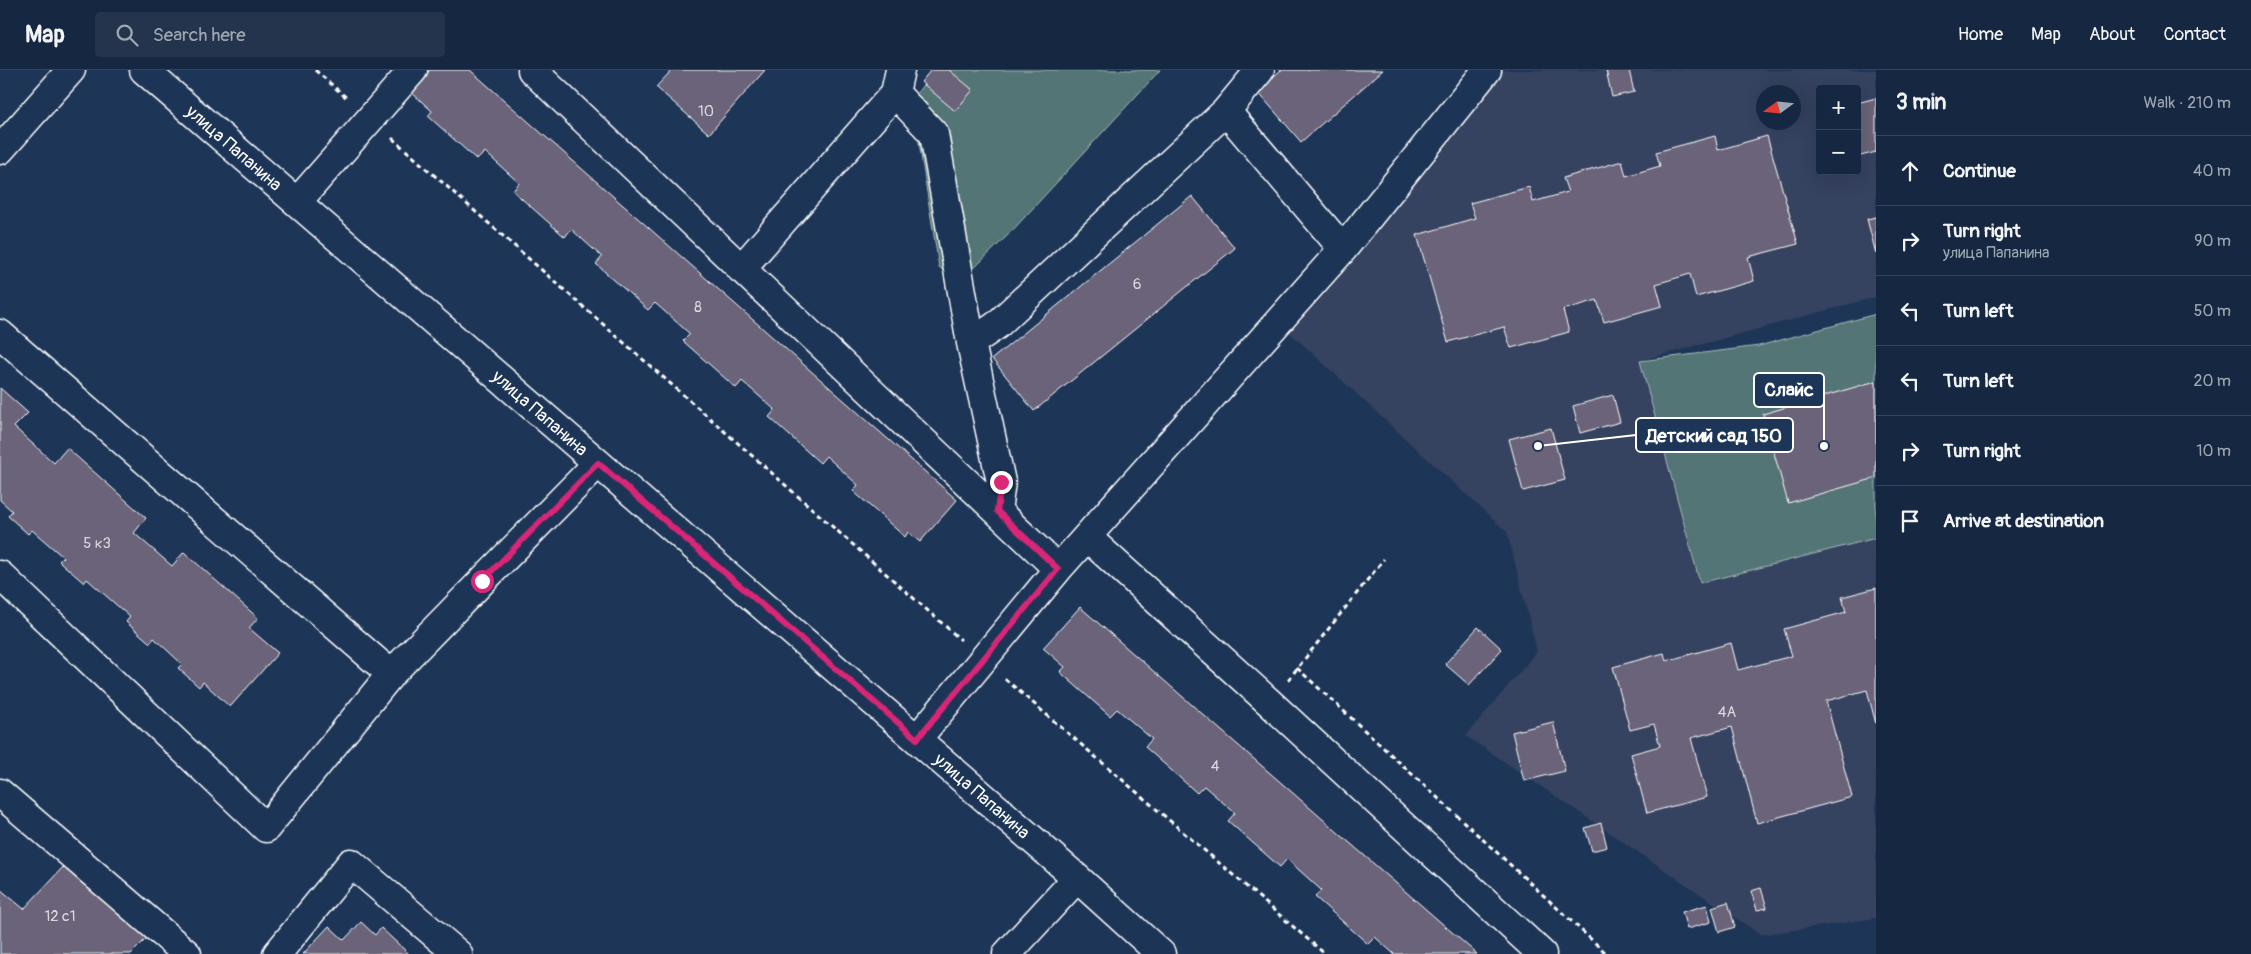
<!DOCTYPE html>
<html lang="en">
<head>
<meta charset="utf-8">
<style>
  body { margin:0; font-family:Pangolin,sans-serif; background:#23344c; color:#f1f3f6 }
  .controls { position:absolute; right:15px; top:15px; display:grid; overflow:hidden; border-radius:5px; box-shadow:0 5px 20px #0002 }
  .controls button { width:45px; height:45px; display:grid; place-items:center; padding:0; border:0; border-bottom:1px solid #35445a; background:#162841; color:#f1f3f6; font:25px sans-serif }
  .compass { position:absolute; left:1756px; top:15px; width:45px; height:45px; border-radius:50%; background:#162841; box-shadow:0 5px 20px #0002; rotate:255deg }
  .stop { position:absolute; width:15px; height:15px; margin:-11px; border:4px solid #db2777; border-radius:50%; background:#fff }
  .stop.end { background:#db2777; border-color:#fff; box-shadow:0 1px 5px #0008 }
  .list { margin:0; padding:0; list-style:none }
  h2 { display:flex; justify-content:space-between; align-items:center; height:65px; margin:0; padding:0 20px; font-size:21px }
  h2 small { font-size:16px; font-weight:400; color:#9ea6b1 }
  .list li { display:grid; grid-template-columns:32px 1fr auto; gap:15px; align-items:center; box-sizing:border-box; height:70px; padding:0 20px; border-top:1px solid #35445a }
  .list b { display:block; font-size:19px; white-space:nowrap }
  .list p { margin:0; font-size:16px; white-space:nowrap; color:#9ea6b1 }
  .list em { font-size:16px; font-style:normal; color:#9ea6b1 }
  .icon { flex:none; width:28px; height:28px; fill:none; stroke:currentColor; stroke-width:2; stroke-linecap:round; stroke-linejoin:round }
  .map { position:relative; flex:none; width:1876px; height:884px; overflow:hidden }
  header { display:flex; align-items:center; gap:30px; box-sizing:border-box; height:70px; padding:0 25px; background:#162841; border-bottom:1px solid #35445a }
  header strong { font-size:24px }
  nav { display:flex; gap:28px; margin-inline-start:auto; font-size:18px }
  .search { width:350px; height:45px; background:#23344c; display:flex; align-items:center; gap:12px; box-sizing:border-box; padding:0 18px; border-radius:5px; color:#9ea6b1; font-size:19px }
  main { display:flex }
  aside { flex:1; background:#162841 }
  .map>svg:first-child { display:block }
  .built { fill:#344361; fill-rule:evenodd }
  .green { fill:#527575; stroke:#a8baba }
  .building { fill:#6a6479; stroke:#fff }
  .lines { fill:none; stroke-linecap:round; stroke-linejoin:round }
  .minor-casing { stroke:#fff; stroke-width:31 }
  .path { stroke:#fff; stroke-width:3; stroke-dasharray:5 4; stroke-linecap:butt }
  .minor { stroke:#1d3557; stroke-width:28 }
  .route { stroke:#db2777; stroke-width:6 }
  .labels { text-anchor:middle; stroke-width:5; stroke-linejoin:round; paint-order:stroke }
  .number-label { font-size:15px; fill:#dad8de }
  .street-label { font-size:18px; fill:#fff; stroke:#1d3557 }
  .leader { fill:none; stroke:#fff; stroke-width:2 }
  .callout-dot { fill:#fff; stroke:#1d3557; stroke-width:2 }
  .callout { fill:#1d3557; stroke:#fff; stroke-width:2 }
  .callout-label { font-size:19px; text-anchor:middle; font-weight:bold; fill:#fff }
</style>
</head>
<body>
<header>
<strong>Map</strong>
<div class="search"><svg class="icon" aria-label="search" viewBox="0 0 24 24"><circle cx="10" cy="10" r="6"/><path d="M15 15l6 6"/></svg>Search here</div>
<nav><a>Home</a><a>Map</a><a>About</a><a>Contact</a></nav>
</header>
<main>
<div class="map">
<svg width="1876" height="884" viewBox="0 0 1876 884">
  <rect width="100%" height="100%" fill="#1d3557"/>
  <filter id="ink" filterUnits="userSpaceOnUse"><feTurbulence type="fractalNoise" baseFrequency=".02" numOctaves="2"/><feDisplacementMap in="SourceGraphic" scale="10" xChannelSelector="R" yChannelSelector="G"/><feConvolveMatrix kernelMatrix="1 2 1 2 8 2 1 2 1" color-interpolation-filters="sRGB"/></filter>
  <g filter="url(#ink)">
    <path class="built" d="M1503,0H1876V227L1640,291L1700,513L1876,468V848L1761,865L1466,666L1537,581L1507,462L1288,261ZM1820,19H1857V101H1820ZM1764,22H1794V52H1764Z"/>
    <path class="green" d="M935,0H1160L1011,162L958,214L939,197L912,29Z
      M1876,244V468L1700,513L1640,291L1759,276Z"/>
    <path class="building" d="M430,0H470L957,430L920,472L908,462L905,467L853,421L858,415L826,386L820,393L769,347L775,340L742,311L736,318L683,271L690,264L655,233L648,240L596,194L602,187L571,159L565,167L513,121L519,113L485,82L477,90L428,46L432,41L411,22Z
      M672,0H765L709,64L656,17Z
      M931,0H949L973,20L955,41L921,12Z
      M1281,0H1383L1301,72L1257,21Z
      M1606,0H1629L1634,22L1612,27Z
      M1876,28V82L1857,87V33Z
      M1715,66L1718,80L1767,66L1798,174L1748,187L1754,211L1696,227L1690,204L1656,214L1662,236L1604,252L1597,230L1563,240L1569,262L1511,278L1504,257L1448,272L1417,165L1475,148L1470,133L1529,117L1533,132L1568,122L1563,108L1622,91L1626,106L1660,96L1656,82Z
      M1192,126L1235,178L1034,341L992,289Z
      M1876,147V184L1867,149Z
      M1876,311V408L1788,433L1763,344Z
      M0,318L28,343L14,357L54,393L67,378L146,448L134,463L172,496L184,482L258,548L249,558L278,583L230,637L203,612L199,617L178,598L182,594L154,568L150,573L126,552L130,547L87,509L84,513L59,491L63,487L32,460L28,464L8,446L12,441L0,430Z
      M1613,325L1620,352L1580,363L1573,336Z
      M1551,358L1565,410L1523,421L1509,369Z
      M1876,518V654L1867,620L1826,631L1852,727L1757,753L1732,657L1691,668L1707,727L1647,743L1631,684L1660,676L1654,654L1630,660L1613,597L1664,583L1666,591L1731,573L1738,600L1792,586L1784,559L1846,542L1842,527Z
      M1080,537L1477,884H1394L1375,867L1368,874L1315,827L1321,820L1287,789L1280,797L1228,751L1235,743L1204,716L1197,723L1145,677L1152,669L1117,639L1110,646L1060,602L1065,597L1043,578Z
      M1478,557L1502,579L1469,615L1445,594Z
      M1553,652L1565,701L1524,711L1512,662Z
      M1601,753L1607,777L1592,781L1585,758Z
      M63,797L147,868L131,884H0V819L24,839Z
      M1761,818L1767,838L1757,840L1751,821Z
      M1728,832L1735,857L1719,862L1712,837Z
      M1707,835L1711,852L1687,859L1682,842Z
      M361,852L375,865L381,858L409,884H303L329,856L344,870Z"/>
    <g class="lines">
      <defs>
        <path id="minor" d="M144,0L1077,808L1161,884
          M532,0L1058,499
          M1260,0L1226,41L1343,179
          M895,23L934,64L971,273L1001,412L997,441
          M0,80L71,0
          M297,132L413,0
          M741,199L895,23L900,0
          M0,264L391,604
          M971,273L997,255L1226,41
          M1087,467L1270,633L1542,884
          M0,505L266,758L391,604L598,393
          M917,669L1058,499L1343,179L1487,0
          M0,723L187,884
          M277,884L351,793L458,884
          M1007,884L1077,808"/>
      </defs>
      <use href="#minor" class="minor-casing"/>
      <path class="path" d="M315,0L348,29
        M392,68L961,570
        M1297,598L1607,884
        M1005,609L1325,884
        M1288,610L1384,489"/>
      <use href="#minor" class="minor"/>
    </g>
  </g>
  <g class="lines" filter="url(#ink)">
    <path class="route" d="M482,511L598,393L917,669L1058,499L997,441L1001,412"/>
  </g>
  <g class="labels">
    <g class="number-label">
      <text x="706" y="46">10</text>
      <text x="1137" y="219">6</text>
      <text x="698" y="242">8</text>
      <text x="97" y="478">5 к3</text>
      <text x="1727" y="647">4А</text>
      <text x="1215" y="701">4</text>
      <text x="60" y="851">12 с1</text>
    </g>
    <g class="street-label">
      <text transform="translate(234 78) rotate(41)" y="6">улица Папанина</text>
      <text transform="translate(540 343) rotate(41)" y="6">улица Папанина</text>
      <text transform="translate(982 726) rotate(41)" y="6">улица Папанина</text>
    </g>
  </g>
  <path class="leader" d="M1824 376L1824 320M1538 376L1636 365"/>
  <g class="callout-dot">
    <circle cx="1824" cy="376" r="5"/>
    <circle cx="1538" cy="376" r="5"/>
  </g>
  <g class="callout">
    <rect x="1754" y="303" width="70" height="34" rx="5"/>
    <rect x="1636" y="348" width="157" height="34" rx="5"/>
  </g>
  <g class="callout-label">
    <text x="1789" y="326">Слайс</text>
    <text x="1714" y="372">Детский сад 150</text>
  </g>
</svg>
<div class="controls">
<button>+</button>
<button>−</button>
</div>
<svg class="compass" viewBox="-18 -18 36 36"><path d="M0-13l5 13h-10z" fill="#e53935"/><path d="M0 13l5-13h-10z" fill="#9ea6b1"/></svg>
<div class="stop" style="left:482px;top:511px"></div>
<div class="stop end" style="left:1001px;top:412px"></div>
</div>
<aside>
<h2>3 min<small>Walk · 210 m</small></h2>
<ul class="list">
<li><svg class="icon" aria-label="ahead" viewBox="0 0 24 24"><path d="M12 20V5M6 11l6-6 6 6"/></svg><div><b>Continue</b></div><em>40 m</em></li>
<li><svg class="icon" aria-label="right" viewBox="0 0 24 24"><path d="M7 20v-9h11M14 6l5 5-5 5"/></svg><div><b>Turn right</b><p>улица Папанина</p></div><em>90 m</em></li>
<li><svg class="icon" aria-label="left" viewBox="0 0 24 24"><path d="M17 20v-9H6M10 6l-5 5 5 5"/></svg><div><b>Turn left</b></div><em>50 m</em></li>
<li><svg class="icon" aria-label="left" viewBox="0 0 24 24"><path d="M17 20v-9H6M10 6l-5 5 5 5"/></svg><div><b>Turn left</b></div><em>20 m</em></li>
<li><svg class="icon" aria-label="right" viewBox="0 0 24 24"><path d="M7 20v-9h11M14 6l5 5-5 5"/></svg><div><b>Turn right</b></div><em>10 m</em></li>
<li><svg class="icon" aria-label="arrive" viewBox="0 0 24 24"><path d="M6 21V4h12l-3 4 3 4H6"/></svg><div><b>Arrive at destination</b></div></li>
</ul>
</aside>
</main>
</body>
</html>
